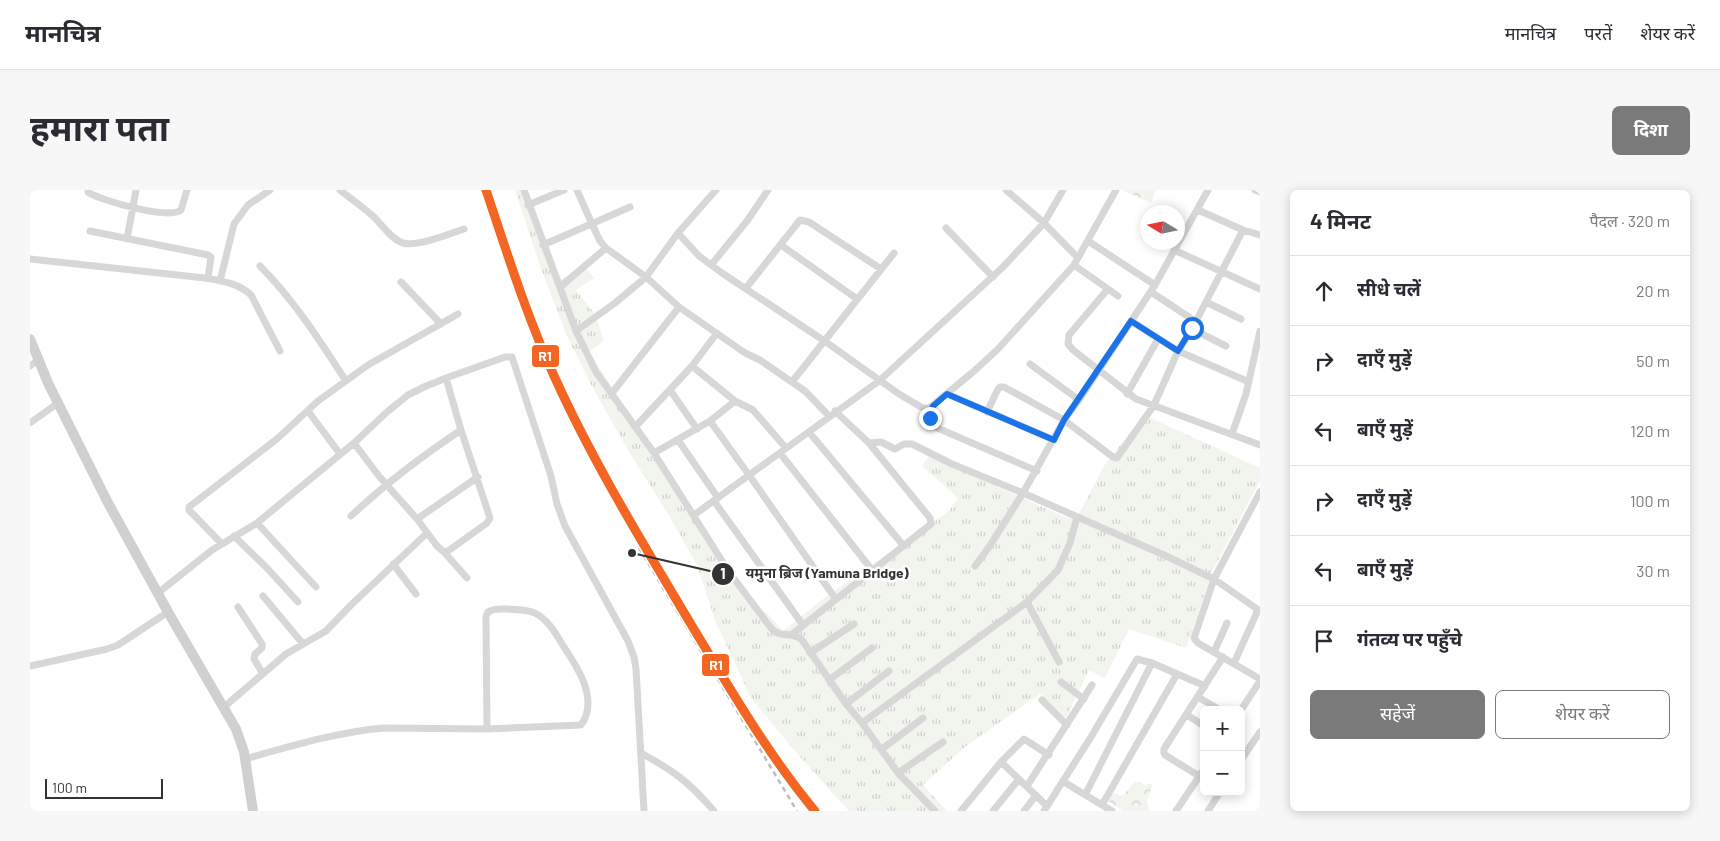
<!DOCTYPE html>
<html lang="hi">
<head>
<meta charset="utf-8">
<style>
  body { margin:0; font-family:Barlow,"Noto Sans Devanagari",sans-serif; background:#f7f7f7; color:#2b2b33 }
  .controls { position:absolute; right:15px; bottom:15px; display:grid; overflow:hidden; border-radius:8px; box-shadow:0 2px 12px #0003 }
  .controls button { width:45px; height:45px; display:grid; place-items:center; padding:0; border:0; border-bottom:1px solid #e1e1e2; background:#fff; color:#2b2b33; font:25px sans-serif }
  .compass { position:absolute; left:1110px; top:15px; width:45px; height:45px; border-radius:50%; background:#fff; box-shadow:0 2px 12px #0003; rotate:280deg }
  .scale { position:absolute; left:15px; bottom:12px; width:118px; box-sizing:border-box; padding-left:5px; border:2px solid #333; border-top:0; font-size:14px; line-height:18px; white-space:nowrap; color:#333; -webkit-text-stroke:4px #fff; paint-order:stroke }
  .stop { position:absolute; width:15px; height:15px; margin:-11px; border:4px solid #1a73e8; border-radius:50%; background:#fff }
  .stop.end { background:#1a73e8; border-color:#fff; box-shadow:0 1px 5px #0008 }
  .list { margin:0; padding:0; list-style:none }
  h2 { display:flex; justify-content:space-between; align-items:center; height:65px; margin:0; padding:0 20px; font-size:21px }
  h2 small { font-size:16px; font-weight:400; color:#7c7c81 }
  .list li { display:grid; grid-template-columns:32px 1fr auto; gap:15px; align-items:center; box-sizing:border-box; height:70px; padding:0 20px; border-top:1px solid #e1e1e2 }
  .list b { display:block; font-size:19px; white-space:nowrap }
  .list em { font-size:16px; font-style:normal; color:#7c7c81 }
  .actions { display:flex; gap:10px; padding:15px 20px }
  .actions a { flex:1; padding:11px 0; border:1px solid #7a7a7a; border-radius:8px; text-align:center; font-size:18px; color:#7a7a7a }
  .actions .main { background:#7a7a7a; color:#fff }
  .icon { flex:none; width:28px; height:28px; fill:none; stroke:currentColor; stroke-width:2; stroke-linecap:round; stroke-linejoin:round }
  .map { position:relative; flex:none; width:1230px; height:621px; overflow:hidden; border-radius:8px }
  header { display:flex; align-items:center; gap:30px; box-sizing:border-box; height:70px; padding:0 25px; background:#fff; border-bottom:1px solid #e1e1e2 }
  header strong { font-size:24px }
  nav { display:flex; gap:28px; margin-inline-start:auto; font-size:18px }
  .intro { display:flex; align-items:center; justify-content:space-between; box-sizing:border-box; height:120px; padding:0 30px }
  h1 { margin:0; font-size:35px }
  .button { padding:12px 22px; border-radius:8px; background:#7a7a7a; color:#fff; font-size:18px; font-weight:700 }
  main { display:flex; gap:30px; padding:0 30px }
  aside { flex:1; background:#fff; border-radius:8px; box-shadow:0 2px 12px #0003 }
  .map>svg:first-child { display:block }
  .grass { fill:url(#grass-tufts) }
  .forest { fill:url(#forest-crowns) }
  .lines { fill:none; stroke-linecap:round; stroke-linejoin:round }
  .street { stroke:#d7d7d7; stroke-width:7 }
  .secondary { stroke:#d0d0d0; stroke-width:10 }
  .rail { stroke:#bebebe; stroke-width:2.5; stroke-dasharray:5 4; stroke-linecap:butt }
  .rail-1-casing { stroke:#fff; stroke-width:12 }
  .rail-1 { stroke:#f26522; stroke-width:9 }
  .route { stroke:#1a73e8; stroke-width:6 }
  .leader { fill:none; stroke:#333; stroke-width:2 }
  .callout-dot { fill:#333; stroke:#fff; stroke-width:2 }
  .mark-label { font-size:15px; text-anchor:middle; font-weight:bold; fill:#fff }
  .callout-label { font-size:14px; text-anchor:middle; font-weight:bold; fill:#333; stroke:#fff; stroke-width:5; stroke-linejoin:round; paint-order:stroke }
  .line-badge { stroke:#fff; stroke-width:2 }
  .badge-label { font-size:14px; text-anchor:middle; font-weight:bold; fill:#fff }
</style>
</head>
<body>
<header>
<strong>मानचित्र</strong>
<nav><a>मानचित्र</a><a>परतें</a><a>शेयर करें</a></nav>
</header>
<div class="intro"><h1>हमारा पता</h1><a class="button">दिशा</a></div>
<main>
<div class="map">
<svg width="1230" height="621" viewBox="0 0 1230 621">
  <defs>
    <pattern id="grass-tufts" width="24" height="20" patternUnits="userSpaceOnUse" patternTransform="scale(1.25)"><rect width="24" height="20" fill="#f1f5ed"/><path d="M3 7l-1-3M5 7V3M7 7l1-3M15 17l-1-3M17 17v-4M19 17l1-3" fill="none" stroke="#cfd2cc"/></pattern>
    <pattern id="forest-crowns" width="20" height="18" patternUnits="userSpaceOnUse" patternTransform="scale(1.25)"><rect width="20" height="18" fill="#f1f5ed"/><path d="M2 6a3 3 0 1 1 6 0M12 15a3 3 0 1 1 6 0" fill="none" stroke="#cfd2cc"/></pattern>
  </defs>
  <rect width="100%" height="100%" fill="#fff"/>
  <path class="grass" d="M485,0H496L531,90L553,75L564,88L546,100L565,124L574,151L559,162L701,380L730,419L737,423L753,441L793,409L919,321L928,308L892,276L900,264L920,276L1040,329L1050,322L1074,276L1114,225L1230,278V291L1183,380L1156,458L1099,439L1075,488L1059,480L1036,528L1010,504L936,556L893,595L917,621H819L763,559L721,508L686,433L667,375L638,324L598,260L559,191L536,144L509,73Z"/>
  <path class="forest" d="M1092,0H1126L1121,13Z
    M1105,592H1110L1114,595L1123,593L1117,611L1119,621H1093L1079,612L1081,604L1084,603L1092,606Z"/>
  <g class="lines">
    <path class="street" d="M58,0V2C71,11 140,30 151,20L157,0
      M310,0C321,9 333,17 344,27C352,35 361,49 373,53C388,57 419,44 434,39
      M494,0L546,141L566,182L624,263L699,382L741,438C750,449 763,441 772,450L816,514L832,533L868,583L905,621
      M547,0L562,34L570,51L576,58L616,87L649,117L715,163L730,170L775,201L799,226
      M976,0L1014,33L1048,68
      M1225,0L1230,2
      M498,15L534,0
      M1168,20L1213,40L1230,45
      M916,38L963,87
      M60,41L178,65L181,67L178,88
      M648,43L669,66L692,83L796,152L869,204L891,217L898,219L943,182L968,159L1044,75L1086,0
      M97,49L106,0
      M1058,51L1125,95
      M513,55L600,17
      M751,55L827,109
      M1144,60L1230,99
      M0,69L175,88C192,91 208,93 221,105L250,161
      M681,75L717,31L738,0
      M1044,75L1088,106
      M230,76C264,110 290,151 316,191
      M190,91L204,34L218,15L240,0
      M371,92L411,134
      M530,97L576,58
      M716,98L770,30L779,32L851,79
      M1077,100L1039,145L1038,154L1043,160L1106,209L1230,255
      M1121,102L1165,131
      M1176,112L1211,129
      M1101,131L1148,161L1219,192
      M1162,139L1196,156
      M546,141L585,113L616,87L648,43L686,0
      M1000,174L1049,210
      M0,176L8,170
      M662,176L705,211
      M762,192L864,63
      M640,200L667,239
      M582,203L649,117
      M917,204L1024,250
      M1097,204L1128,149
      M903,216L900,232L905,237L1007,281
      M278,221L310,264
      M957,222L968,199L970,197H974L1034,230L1083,267L1087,268L1124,215L1148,161L1162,139L1213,40
      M680,231L719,285L805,408
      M0,233L28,213
      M606,236L662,176L687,143
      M779,242L873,355
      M1202,244L1216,204L1230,141
      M648,250L688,308
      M324,253L348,285L387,329L407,356L414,362L418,361L457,333L460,328L431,240L416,188
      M839,253L851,252L865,259L874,254H882L922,274L993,303L1134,365L1184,389L1230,421
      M624,263L680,231L705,211L723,220L756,258
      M750,263L842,380
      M1230,302L1184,389L1164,448L1168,453L1230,489
      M684,311L773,435
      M664,325L849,191L973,77L1014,33L1033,0
      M321,326C355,294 392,266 431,240
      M387,329L448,287
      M227,333L286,397
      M204,346L236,377L268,412
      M191,353L159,320V317L248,248L288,211L338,175L428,124
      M414,362L437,388
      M363,374L386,404
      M945,376L959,357L993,303L1034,230L1049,210L1125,95L1178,0
      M128,403L182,360L227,333L324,253L357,222L378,205L394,197L416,188L475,167H482L521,286L527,314L535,336L598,451L604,467L606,479L614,621
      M233,406L273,454
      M997,412L1029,472
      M208,417L232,454V458L225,464L224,469L233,484
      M761,445L901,334L900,328L839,253L805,221
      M1184,462L1197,433
      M780,463L824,434
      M1204,473L1228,420
      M0,476L77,459L88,455L138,422
      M799,490L842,458
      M1031,492L1054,509
      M1168,507L1190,520
      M1012,510L1037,535
      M816,514L859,481
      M194,517L256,464L296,441L321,415L397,343
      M1211,520L1230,491
      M1157,525L1174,536
      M832,533L997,412L1028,380L1040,353L1047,327
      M852,559L893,528
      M611,563C644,581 659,592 684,621
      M215,569C261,556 307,542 354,538L457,539L551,535C570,509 546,475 532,454C526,444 520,433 510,426C501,419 488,420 477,419C470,419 464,418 458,422L456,426L457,539
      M1211,570L1230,542
      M971,572L1017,616
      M868,583L913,552
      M1169,586L1135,565L1134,563V559L1193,467
      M1034,592L1082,621
      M997,596L1062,495
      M1055,605L1122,473
      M1072,615L1147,484
      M931,621L971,572L994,549L1019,565
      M963,621L989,589
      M994,621L1006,605
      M1014,621L1061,547L1107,469L1122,473L1175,496
      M1146,621L1174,579
      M1178,621L1190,602"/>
    <path class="secondary" d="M0,149L18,193L77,311L138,422L206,539L214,562L223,621"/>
    <path class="rail" d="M609,358L767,621"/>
    <defs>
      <path id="rail-1" d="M456,0C477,63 497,127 525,188C564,274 614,355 662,436C701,500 737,563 785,621"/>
    </defs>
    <use href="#rail-1" class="rail-1-casing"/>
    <use href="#rail-1" class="rail-1"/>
  </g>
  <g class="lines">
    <path class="route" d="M900,228L903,216L917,204L1024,250L1034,230L1101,131L1148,161L1162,138"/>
  </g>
  <path class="leader" d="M602 363L693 384"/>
  <g class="callout-dot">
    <circle cx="602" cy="363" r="5"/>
    <circle cx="693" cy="384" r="12"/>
  </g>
  <g class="mark-label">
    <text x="693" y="389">1</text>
  </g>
  <g class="callout-label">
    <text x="797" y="388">यमुना ब्रिज (Yamuna Bridge)</text>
  </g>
  <g class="line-badge">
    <rect x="501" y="154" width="29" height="24" rx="5" fill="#f26522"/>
    <rect x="671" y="463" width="29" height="24" rx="5" fill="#f26522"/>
  </g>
  <g class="badge-label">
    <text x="515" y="171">R1</text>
    <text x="686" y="480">R1</text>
  </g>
</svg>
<div class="controls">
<button>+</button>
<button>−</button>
</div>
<svg class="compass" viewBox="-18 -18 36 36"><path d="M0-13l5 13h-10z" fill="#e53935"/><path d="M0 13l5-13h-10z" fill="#7c7c81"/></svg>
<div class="scale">100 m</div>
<div class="stop" style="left:1162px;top:138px"></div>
<div class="stop end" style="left:900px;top:228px"></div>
</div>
<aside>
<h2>4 मिनट<small>पैदल · 320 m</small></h2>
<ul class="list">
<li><svg class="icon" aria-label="ahead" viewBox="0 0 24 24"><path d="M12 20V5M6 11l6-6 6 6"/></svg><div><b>सीधे चलें</b></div><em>20 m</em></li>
<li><svg class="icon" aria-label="right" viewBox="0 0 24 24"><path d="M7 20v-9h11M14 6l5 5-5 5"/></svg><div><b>दाएँ मुड़ें</b></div><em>50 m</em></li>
<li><svg class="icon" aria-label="left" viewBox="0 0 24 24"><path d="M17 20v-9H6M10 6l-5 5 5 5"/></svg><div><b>बाएँ मुड़ें</b></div><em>120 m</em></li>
<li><svg class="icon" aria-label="right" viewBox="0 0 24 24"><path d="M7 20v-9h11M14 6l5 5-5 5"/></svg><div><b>दाएँ मुड़ें</b></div><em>100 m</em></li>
<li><svg class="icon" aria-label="left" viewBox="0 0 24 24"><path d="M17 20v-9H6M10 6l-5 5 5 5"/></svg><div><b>बाएँ मुड़ें</b></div><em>30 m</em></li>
<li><svg class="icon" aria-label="arrive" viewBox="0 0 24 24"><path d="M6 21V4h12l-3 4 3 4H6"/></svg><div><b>गंतव्य पर पहुँचे</b></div></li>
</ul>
<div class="actions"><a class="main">सहेजें</a><a>शेयर करें</a></div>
</aside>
</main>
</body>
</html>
